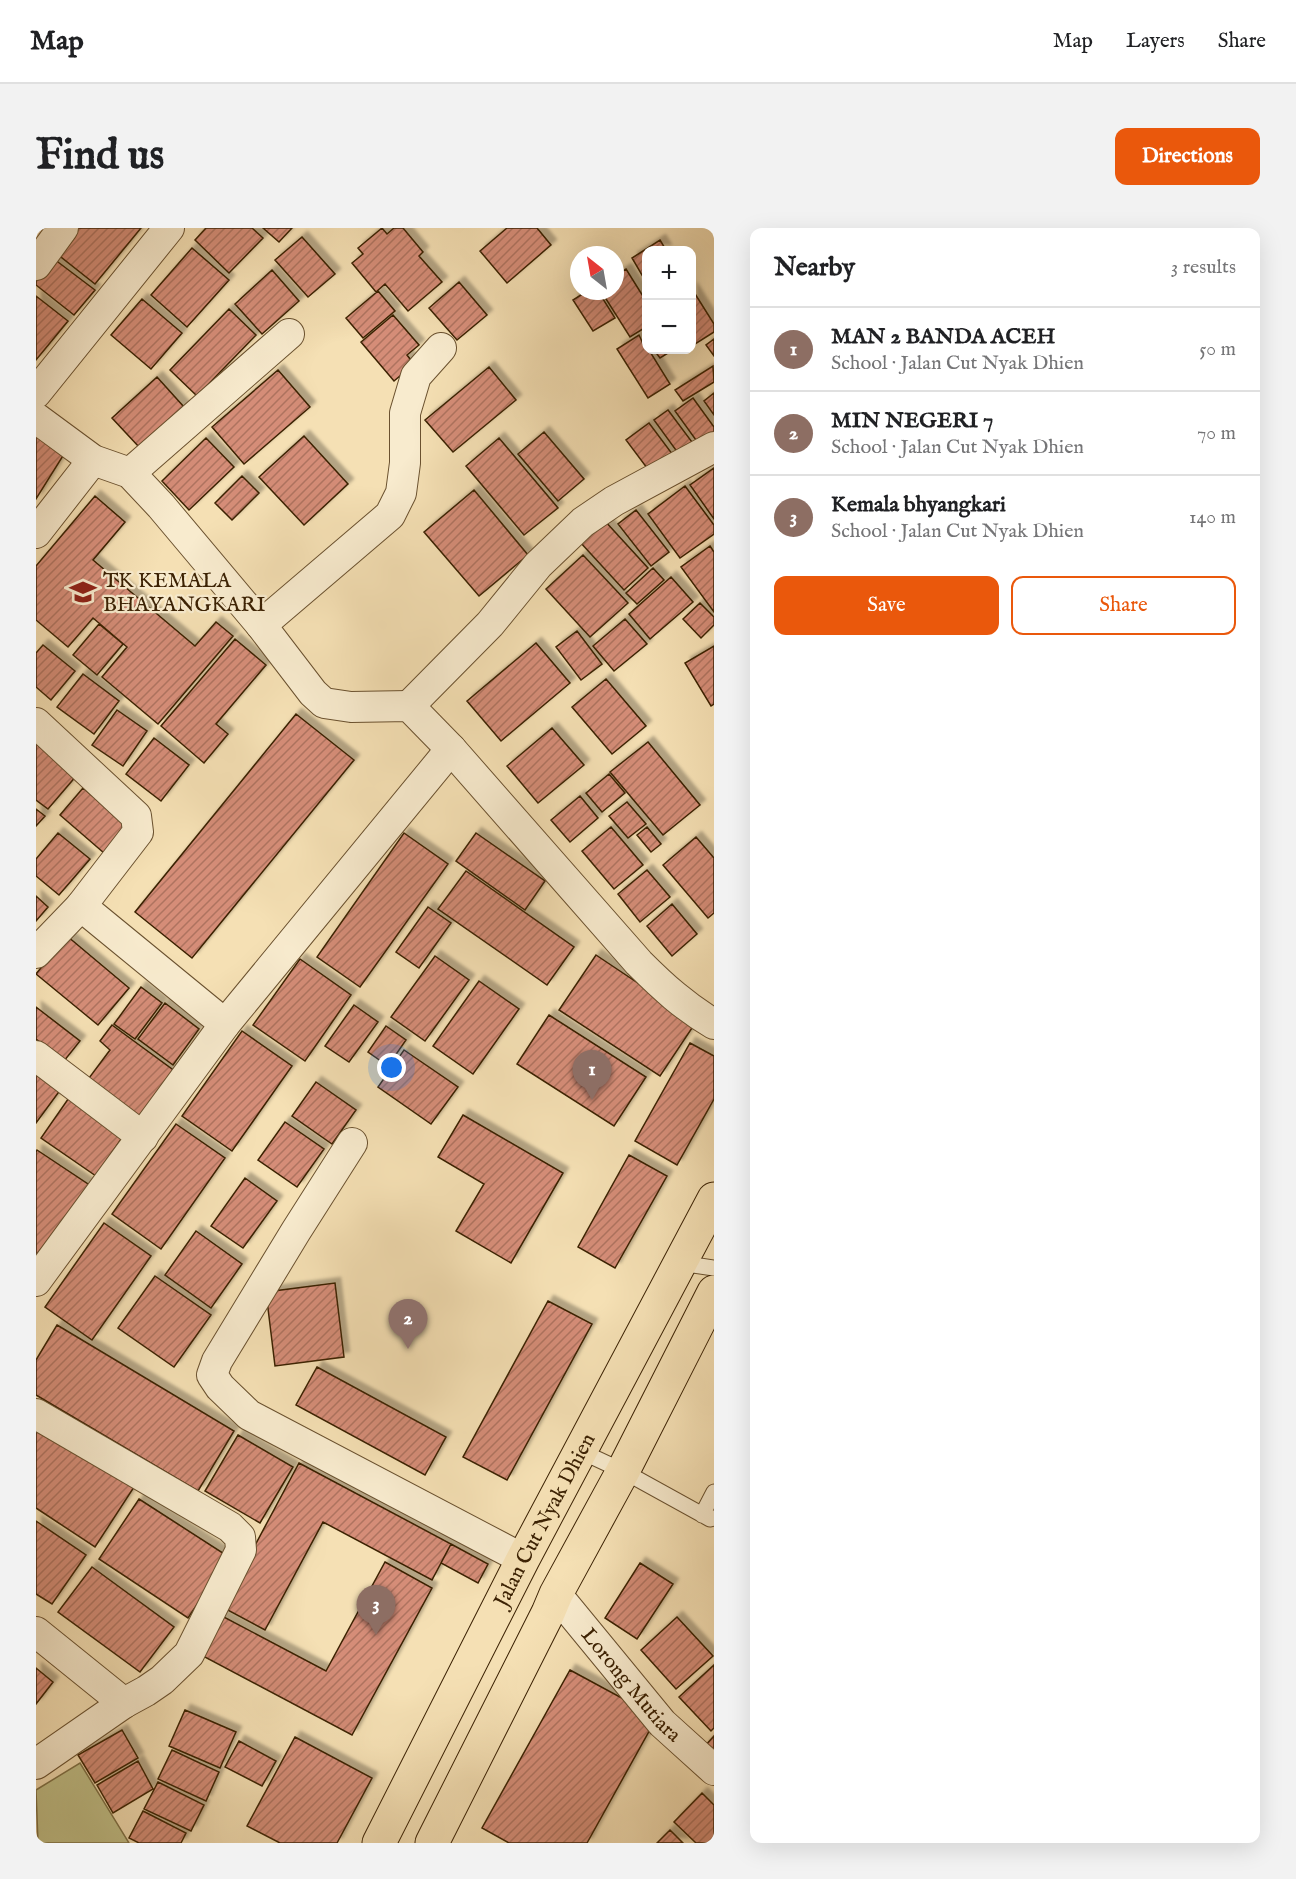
<!DOCTYPE html>
<html lang="en">
<head>
<meta charset="utf-8">
<style>
  body { margin:0; font-family:"IM FELL English",serif; background:#f2f2f2; color:#202124 }
  .controls { position:absolute; right:18px; top:18px; display:grid; overflow:hidden; border-radius:12px; box-shadow:0 6px 24px #0002 }
  .controls button { width:54px; height:54px; display:grid; place-items:center; padding:0; border:0; border-bottom:2px solid #e0e0e0; background:#fff; color:#202124; font:30px sans-serif }
  .compass { position:absolute; left:534px; top:18px; width:54px; height:54px; border-radius:50%; background:#fff; box-shadow:0 6px 24px #0002; rotate:329deg }
  .you { position:absolute; left:356px; top:840px; width:21px; height:21px; margin:-15px; border:4px solid #fff; border-radius:50%; background:#1a73e8; box-shadow:0 0 0 9px #1a73e833 }
  .badge { display:grid; place-items:center; width:39px; height:39px; border-radius:50%; background:#ea580c; color:#fff; font-size:20px; font-weight:700 }
  .pin { position:absolute; translate:-50% -50px; filter:drop-shadow(0 2px 3px #0008) }
  .pin::after { content:''; position:absolute; top:32px; width:21px; height:18px; background:inherit; clip-path:polygon(0 0,100% 0,50% 100%) }
  .list { margin:0; padding:0; list-style:none }
  h2 { display:flex; justify-content:space-between; align-items:center; height:78px; margin:0; padding:0 24px; font-size:26px }
  h2 small { font-size:20px; font-weight:400; color:#757577 }
  .list li { display:grid; grid-template-columns:39px 1fr auto; gap:18px; align-items:center; box-sizing:border-box; height:84px; padding:0 24px; border-top:2px solid #e0e0e0 }
  .list b { display:block; font-size:22px; white-space:nowrap }
  .list p { margin:0; font-size:20px; white-space:nowrap; color:#757577 }
  .list em { font-size:20px; font-style:normal; color:#757577 }
  .actions { display:flex; gap:12px; padding:18px 24px }
  .actions a { flex:1; padding:14px 0; border:2px solid #ea580c; border-radius:12px; text-align:center; font-size:21px; color:#ea580c }
  .actions .main { background:#ea580c; color:#fff }
  .map { position:relative; flex:none; width:678px; height:1615px; overflow:hidden; border-radius:12px }
  header { display:flex; align-items:center; gap:36px; box-sizing:border-box; height:84px; padding:0 30px; background:#fff; border-bottom:2px solid #e0e0e0 }
  header strong { font-size:28px }
  nav { display:flex; gap:33px; margin-inline-start:auto; font-size:21px }
  .intro { display:flex; align-items:center; justify-content:space-between; box-sizing:border-box; height:144px; padding:0 36px }
  h1 { margin:0; font-size:42px }
  .button { padding:15px 27px; border-radius:12px; background:#ea580c; color:#fff; font-size:21px; font-weight:700 }
  main { display:flex; gap:36px; padding:0 36px }
  aside { flex:1; background:#fff; border-radius:12px; box-shadow:0 6px 24px #0002 }
  .map>svg:first-child { display:block }
  .garden { fill:#c1c189; stroke:#7e7146; stroke-width:1.5 }
  .building { fill:url(#building-hatch); stroke:#3b2103; stroke-width:1.5; filter:url(#shadow) }
  .lines { fill:none; stroke-linecap:round; stroke-linejoin:round }
  .service-casing { stroke:#6a512f; stroke-width:17 }
  .minor-casing { stroke:#6a512f; stroke-width:32 }
  .trunk-casing { stroke:#3b2103; stroke-width:35 }
  .service { stroke:#f8ebce; stroke-width:15 }
  .minor { stroke:#f8ebce; stroke-width:30 }
  .trunk { stroke:#f5e0b4; stroke-width:33 }
  .labels { text-anchor:middle; stroke-width:4.5; stroke-linejoin:round; paint-order:stroke }
  .poi-label { font-size:21px; fill:#3b2103; stroke:#f8ebce; text-anchor:start }
  .street-label { font-size:21px; fill:#3b2103; stroke:#f8ebce }
</style>
</head>
<body>
<header>
<strong>Map</strong>
<nav><a>Map</a><a>Layers</a><a>Share</a></nav>
</header>
<div class="intro"><h1>Find us</h1><a class="button">Directions</a></div>
<main>
<div class="map">
<svg width="678" height="1615" viewBox="0 0 678 1615">
  <defs>
    <pattern id="building-hatch" width="6" height="6" patternUnits="userSpaceOnUse" patternTransform="scale(1.5)"><rect width="6" height="6" fill="#d58d78"/><path d="M-1 1l2-2M0 6l6-6M5 7l2-2" fill="none" stroke="#ae7360"/></pattern>
    <filter id="shadow"><feDropShadow dx="5.5" dy="-5.5" stdDeviation="1.5" flood-color="#0004"/></filter>
  </defs>
  <rect width="100%" height="100%" fill="#f5e0b4"/>
  <filter id="stains"><feTurbulence type="fractalNoise" baseFrequency=".00333" numOctaves="4"/><feColorMatrix values="0 0 0 0 .2 0 0 0 0 .09 0 0 0 0 .02 0 0 0 .5 -.17"/></filter>
  <radialGradient id="worn" r=".72"><stop offset=".6" stop-color="#630" stop-opacity="0"/><stop offset="1" stop-color="#630" stop-opacity=".3"/></radialGradient>
  <path class="garden" d="M44,1535L93,1615H2L0,1562Z"/>
  <path class="building" d="M34,0H105L59,56L16,22Z
    M170,0H216L227,10L193,45L159,12Z
    M227,0H256L243,14Z
    M346,0L351,6L358,0H367L387,24L383,28L406,54L372,83L349,56L340,64L316,35L327,26L322,20Z
    M471,0H501L515,17L471,55L444,23Z
    M266,9L299,46L272,69L239,32Z
    M624,12L630,22H610V54L596,30Z
    M156,20L193,52L151,99L115,67Z
    M14,28L59,62L38,87L0,57V45Z
    M590,41L610,73V99L594,109L565,63H579V48Z
    M236,42L263,73L226,106L199,76Z
    M423,54L451,87L421,112L393,80Z
    M656,61L678,96V104L656,118Z
    M342,63L359,83L327,110L310,90Z
    M551,63H562L579,90L557,103L537,72Z
    M0,68L32,93L0,132Z
    M106,71L146,105L115,141L75,107Z
    M193,81L220,107L161,168L134,142Z
    M357,87L383,117L371,127L378,136L358,153L325,114Z
    M603,107L610,122H613L634,156L612,170L581,121Z
    M678,111V128L670,117Z
    M618,122H637L624,130Z
    M677,138L678,154L647,173L639,162Z
    M453,139L480,172L417,224L389,192Z
    M242,142L274,179L208,236L176,199Z
    M121,149L148,179L103,219L76,190Z
    M678,165V187L668,173Z
    M657,170L678,199V210L665,219L639,183Z
    M632,182L656,214L642,225L618,192Z
    M613,195L640,231L617,248L590,212Z
    M0,204L30,223L0,271Z
    M508,204L548,251L522,273L482,226Z
    M268,208L312,256L268,297L223,249Z
    M170,210L198,239L153,282L126,253Z
    M463,210L522,280L488,307L430,238Z
    M678,240V291L654,257Z
    M206,248L223,265L196,292L179,275Z
    M649,258L678,297V306L644,330L612,286Z
    M438,262L492,327L443,368L388,304Z
    M59,268L89,294L57,332L159,418L180,394L197,408L122,496L66,449L91,419L57,390L32,419L0,392V338Z
    M600,282L633,324L615,338L582,296Z
    M568,292L612,340L588,362L544,314Z
    M674,318L678,324V384L645,339Z
    M547,327L592,375L554,409L510,361Z
    M617,340L628,352L601,376L590,365Z
    M635,349L657,374L614,411L593,386Z
    M664,375L678,389V397L665,410L647,391Z
    M589,391L611,416L578,443L557,418Z
    M63,396L87,416L61,447L37,427Z
    M541,403L566,436L545,452L520,419Z
    M199,411L230,437L180,496L192,506L168,535L125,498Z
    M500,415L534,455L465,513L431,473Z
    M7,417L39,443L15,472L0,459V425Z
    M678,418V476L675,478L649,435Z
    M47,446L83,473L58,506L21,479Z
    M570,451L610,498L576,526L536,479Z
    M81,482L111,503L87,538L56,517Z
    M260,486L318,532L156,730L99,684Z
    M516,500L548,537L502,575L471,538Z
    M118,510L153,537L125,573L90,546Z
    M0,512L41,547L12,581L0,572Z
    M612,514L664,577L627,607L574,544Z
    M573,546L589,565L566,584L550,565Z
    M47,560L91,597L68,625L24,587Z
    M544,568L562,590L534,614L515,592Z
    M591,574L610,596L592,610L573,588Z
    M0,581L9,588L0,598Z
    M575,599L607,637L578,661L546,623Z
    M611,599L625,616L615,624L601,607Z
    M22,605L54,631L23,667L0,648V631Z
    M368,605L412,636L324,759L281,729Z
    M440,605L509,653L489,682L420,633Z
    M660,609L678,630V685L672,690L627,637Z
    M611,642L634,669L604,694L582,666Z
    M430,643L538,719L511,757L402,681Z
    M0,668L12,679L0,693Z
    M636,676L661,706L636,728L611,698Z
    M392,679L415,695L383,740L360,724Z
    M31,708L93,760L62,797L0,746Z
    M560,727L660,794L624,848L523,782Z
    M399,728L433,752L389,813L355,789Z
    M264,731L315,767L269,833L217,797Z
    M443,753L483,781L437,846L397,818Z
    M105,759L126,775L99,811L78,796Z
    M129,775L163,801L137,837L102,811Z
    M318,777L342,794L313,834L289,818Z
    M0,779L44,813L28,833L0,811Z
    M513,787L610,849L578,898L481,836Z
    M76,797L140,844L106,890L53,850L74,822L64,813Z
    M350,798L370,812L352,838L332,824Z
    M206,803L256,838L196,923L146,888Z
    M654,815L678,828V871L641,937L599,913Z
    M368,822L422,859L395,896L342,859Z
    M0,844L25,861L0,895Z
    M280,854L320,882L296,916L256,888Z
    M37,864L92,901L60,948L5,910Z
    M427,887L527,945L475,1035L420,1003L448,956L402,929Z
    M249,894L288,921L261,959L222,932Z
    M140,896L189,930L125,1021L76,986Z
    M1,922L55,958L0,1040V924Z
    M593,927L631,948L579,1040L542,1019Z
    M209,950L241,973L207,1020L175,998Z
    M68,995L115,1028L56,1112L9,1079Z
    M160,1003L206,1036L175,1080L129,1047Z
    M119,1048L175,1087L138,1139L82,1100Z
    M299,1055L308,1129L239,1138L230,1064Z
    M512,1073L556,1096L471,1252L427,1229Z
    M21,1097L198,1203L162,1263L0,1167V1132Z
    M281,1139L410,1209L389,1247L260,1177Z
    M0,1191L100,1256L59,1319L0,1280Z
    M202,1207L257,1239L224,1295L169,1263Z
    M263,1235L415,1316L396,1352L287,1294L229,1402L186,1379Z
    M103,1271L193,1329L152,1390L63,1331Z
    M0,1293L50,1327L16,1376L0,1366Z
    M415,1316L452,1336L442,1355L405,1335Z
    M349,1334L396,1360L316,1507L165,1427L186,1388L290,1443Z
    M604,1335L637,1356L601,1411L569,1390Z
    M56,1339L138,1399L104,1444L22,1384Z
    M641,1389L677,1428L640,1461L605,1422Z
    M678,1437V1500L675,1503L643,1469Z
    M0,1440L17,1454L0,1476Z
    M534,1442L621,1489L551,1615H473L446,1600Z
    M149,1482L200,1504L184,1540L133,1518Z
    M86,1502L102,1530L59,1555L42,1527Z
    M678,1508V1528L668,1519Z
    M259,1509L336,1550L301,1615H244L211,1598Z
    M203,1513L240,1533L226,1558L189,1539Z
    M136,1522L183,1544L170,1573L122,1551Z
    M102,1533L117,1561L77,1585L61,1557Z
    M122,1554L168,1577L155,1603L108,1581Z
    M666,1565L678,1577V1615H660L638,1594Z
    M107,1583L150,1605L145,1615H103L93,1610Z
    M634,1602L647,1615H621Z"/>
  <g class="lines">
    <defs>
      <path id="service" d="M644,1035L678,1040
        M544,1223L587,1243L674,1291L678,1290
        M666,1287L678,1264"/>
      <g id="minor">
        <path d="M0,37L27,0"/>
        <path d="M0,165L133,0"/>
        <path d="M0,190L57,232L94,245L125,278L225,397L277,465L288,475L315,479L373,478L415,521L603,735C627,759 649,779 678,796"/>
        <path d="M94,245L253,106"/>
        <path d="M0,305L57,232"/>
        <path d="M225,397L354,287L365,265L369,235V185L380,148L405,120"/>
        <path d="M373,478L454,396L502,337L547,294L578,273L678,219"/>
        <path d="M0,495L100,588L102,604L45,678L0,725"/>
        <path d="M45,678L189,796"/>
        <path d="M0,828L107,909"/>
        <path d="M316,915L260,1003L181,1133L176,1147L184,1159L213,1187L487,1331"/>
        <path d="M0,1053L189,796L415,521"/>
        <path d="M0,1186L194,1299L204,1309L205,1322L153,1426L126,1452L110,1463L88,1475L0,1536"/>
        <path id="s1" d="M520,1366L626,1495L678,1542"/>
        <path d="M0,1404L88,1475"/>
      </g>
      <g id="trunk">
        <path id="s2" d="M343,1615L487,1331L678,971"/>
        <path d="M396,1615L512,1385L520,1366L587,1243L678,1064"/>
      </g>
    </defs>
    <use href="#service" class="service-casing"/>
    <use href="#minor" class="minor-casing"/>
    <use href="#trunk" class="trunk-casing"/>
    <use href="#service" class="service"/>
    <use href="#minor" class="minor"/>
    <use href="#trunk" class="trunk"/>
  </g>
  <defs>
    <symbol id="school-bare" viewBox="-9 -9 18 18"><path d="M0-5L7-2L0 1L-7-2ZM-4 1L0 2.5L4 1V4Q0 6-4 4Z" fill="#8f2418" stroke="#f8ebce" stroke-width="2.5" paint-order="stroke"/></symbol>
  </defs>
  <g fill-rule="evenodd">
    <use href="#school-bare" x="28" y="345" width="38" height="38"/>
  </g>
  <g class="labels">
    <g class="poi-label">
      <text x="67" y="359">TK KEMALA<tspan x="67" dy="24">BHAYANGKARI</tspan></text>
    </g>
    <g class="street-label">
      <text dy="7" stroke="none"><textPath href="#s2" startOffset="363">Jalan Cut Nyak Dhien</textPath></text>
      <text dy="7" stroke="none"><textPath href="#s1" startOffset="118">Lorong Mutiara</textPath></text>
    </g>
  </g>
  <rect width="100%" height="100%" filter="url(#stains)"/>
  <rect width="100%" height="100%" fill="url(#worn)"/>
</svg>
<div class="controls">
<button>+</button>
<button>−</button>
</div>
<svg class="compass" viewBox="-18 -18 36 36"><path d="M0-13l5 13h-10z" fill="#e53935"/><path d="M0 13l5-13h-10z" fill="#757577"/></svg>
<div class="you"></div>
<div class="pin badge" style="left:556px;top:872px;background:#8d6e63">1</div>
<div class="pin badge" style="left:372px;top:1121px;background:#8d6e63">2</div>
<div class="pin badge" style="left:340px;top:1407px;background:#8d6e63">3</div>
</div>
<aside>
<h2>Nearby<small>3 results</small></h2>
<ul class="list">
<li><span class="badge" style="background:#8d6e63">1</span><div><b>MAN 2 BANDA ACEH</b><p>School · Jalan Cut Nyak Dhien</p></div><em>50 m</em></li>
<li><span class="badge" style="background:#8d6e63">2</span><div><b>MIN NEGERI 7</b><p>School · Jalan Cut Nyak Dhien</p></div><em>70 m</em></li>
<li><span class="badge" style="background:#8d6e63">3</span><div><b>Kemala bhyangkari</b><p>School · Jalan Cut Nyak Dhien</p></div><em>140 m</em></li>
</ul>
<div class="actions"><a class="main">Save</a><a>Share</a></div>
</aside>
</main>
</body>
</html>
